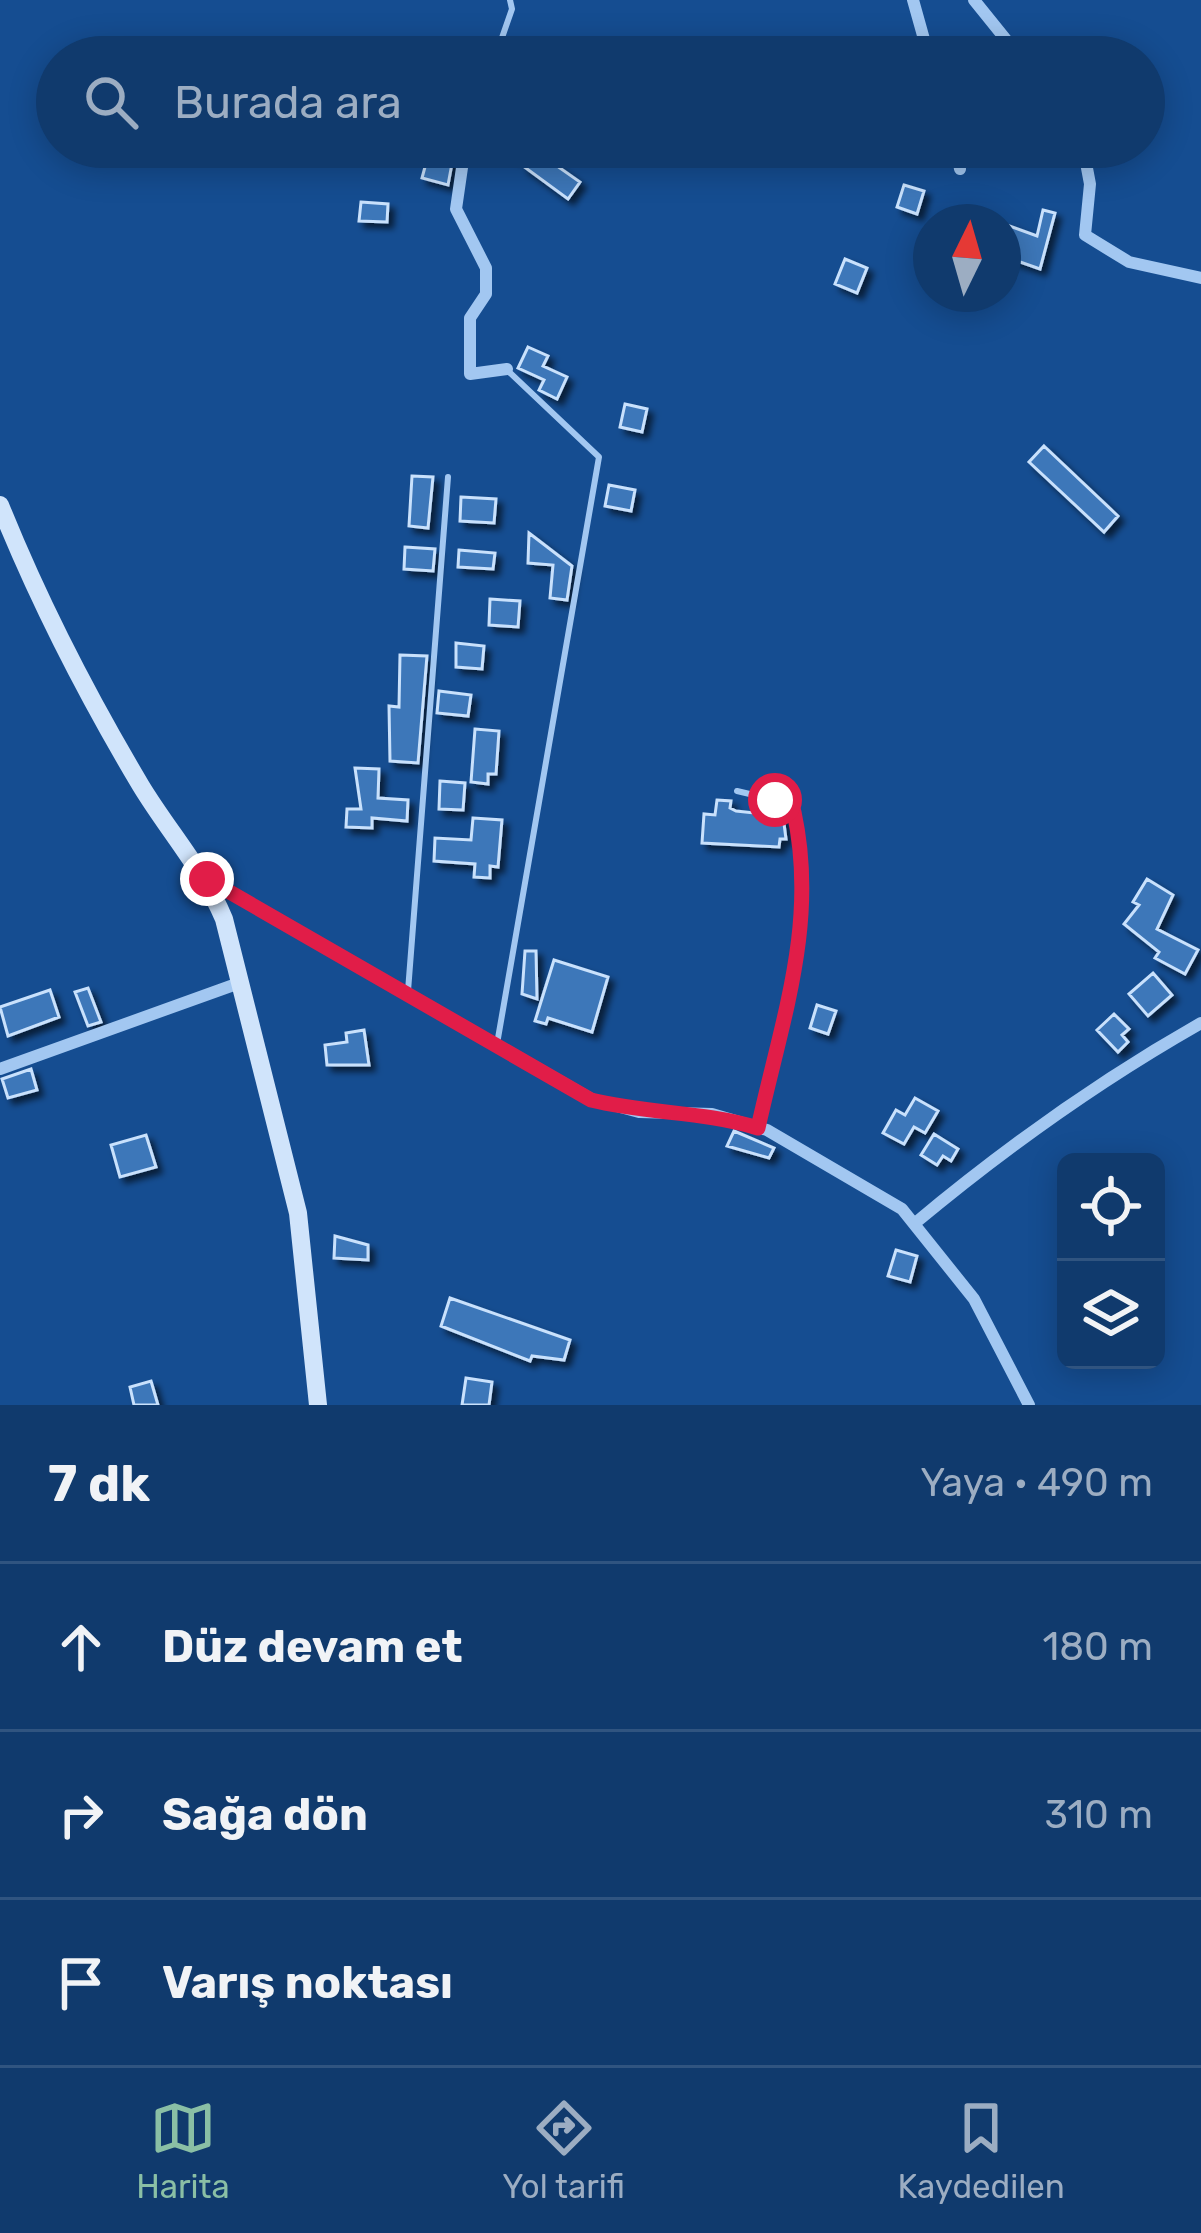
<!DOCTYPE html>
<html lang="tr">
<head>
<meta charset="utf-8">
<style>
  body { margin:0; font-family:Rubik,sans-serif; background:#1e4575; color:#f1f3f6 }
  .controls { position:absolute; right:36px; bottom:36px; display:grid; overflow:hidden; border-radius:18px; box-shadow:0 6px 30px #0003 }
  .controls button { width:108px; height:108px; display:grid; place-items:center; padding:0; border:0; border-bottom:3px solid #305480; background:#103a6d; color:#f1f3f6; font:60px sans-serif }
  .compass { position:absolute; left:913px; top:204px; width:108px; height:108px; border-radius:50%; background:#103a6d; box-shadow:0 6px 30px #0003; rotate:5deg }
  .stop { position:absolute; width:36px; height:36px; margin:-27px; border:9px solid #e11d48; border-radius:50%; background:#fff }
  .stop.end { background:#e11d48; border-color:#fff; box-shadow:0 3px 12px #0008 }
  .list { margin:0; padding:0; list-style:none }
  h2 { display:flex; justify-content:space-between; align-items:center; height:156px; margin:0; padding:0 48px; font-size:51px }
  h2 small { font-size:39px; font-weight:400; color:#9cadc2 }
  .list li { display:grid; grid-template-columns:78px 1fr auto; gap:36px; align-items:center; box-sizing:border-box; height:168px; padding:0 48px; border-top:3px solid #305480 }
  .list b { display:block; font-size:45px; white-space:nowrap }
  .list em { font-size:39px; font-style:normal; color:#9cadc2 }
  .icon { flex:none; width:66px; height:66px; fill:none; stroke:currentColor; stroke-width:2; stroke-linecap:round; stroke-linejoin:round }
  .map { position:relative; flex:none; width:1201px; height:1405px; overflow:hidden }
  .search { position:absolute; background:#103a6d; box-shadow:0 6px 30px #0003; left:36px; right:36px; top:36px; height:132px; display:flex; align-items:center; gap:30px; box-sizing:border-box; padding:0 42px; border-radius:66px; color:#9cadc2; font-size:45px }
  .sheet { height:660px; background:#103a6d }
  nav { display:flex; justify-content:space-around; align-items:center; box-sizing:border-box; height:168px; border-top:3px solid #305480; background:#103a6d; font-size:33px; color:#9cadc2 }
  nav a { display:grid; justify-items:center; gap:6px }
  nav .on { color:#8abfa5 }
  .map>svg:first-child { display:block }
  .building { fill:#3d77b9; stroke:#c9e1fc; stroke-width:3; filter:url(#shadow) }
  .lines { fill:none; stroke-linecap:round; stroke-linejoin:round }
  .lane { stroke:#a2c7f1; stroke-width:6 }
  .street { stroke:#a2c7f1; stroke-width:12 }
  .secondary { stroke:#d0e4fb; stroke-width:18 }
  .route { stroke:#e11d48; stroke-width:15 }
</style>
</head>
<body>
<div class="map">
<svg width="1201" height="1405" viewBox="0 0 1201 1405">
  <defs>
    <filter id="shadow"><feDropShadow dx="5.5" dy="5.5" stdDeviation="3" flood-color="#0009"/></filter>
  </defs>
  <rect width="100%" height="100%" fill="#154d91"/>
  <path class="building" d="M493,147H530L580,182L568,199L523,166L527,161Z
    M429,152L453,158L448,185L422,178Z
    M904,185L924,191L917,214L897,207Z
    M361,202L388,204L387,222L359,221Z
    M1043,210L1055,213L1040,269L1003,256L1007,225L1037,236Z
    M845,259L867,268L857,293L835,284Z
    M528,347L548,356L543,366L567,377L557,399L539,390L544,380L518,368Z
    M625,404L647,409L642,432L620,427Z
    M1044,446L1118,516L1104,532L1029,462Z
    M412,476L433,477L428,528L409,526Z
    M609,485L635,490L631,511L605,506Z
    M461,497L496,499L494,523L460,521Z
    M529,533L572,566L567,600L550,598L553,565L528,563Z
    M405,547L435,549L433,571L404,569Z
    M459,550L495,553L493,569L458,567Z
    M490,599L520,601L518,627L489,625Z
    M456,643L484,646L482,669L456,667Z
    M400,655L427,656L418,763L390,761L389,706L399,707Z
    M439,691L471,695L468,716L437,713Z
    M475,729L499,731L496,774H488V784L471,782Z
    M355,768L379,769L378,798L408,800L407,821L372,818V828L346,827L347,809H361Z
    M440,781L465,783L463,810L439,809Z
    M717,800L731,801L730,808L736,811L783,816L786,839H780L779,847L702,843L704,814L715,815Z
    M473,818L502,820L498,867L490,866V878L474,877L475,864L434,861L435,838L471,840Z
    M1147,879L1173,895L1157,929L1198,950L1185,974L1155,958L1159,952L1124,924L1139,905L1133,902Z
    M525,951H536L537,999L522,994Z
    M554,960L608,977L592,1032L548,1018L546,1024L535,1021Z
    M1153,973L1172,995L1148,1016L1129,994Z
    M88,988L101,1022L88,1026L75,992Z
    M50,990L59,1017L8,1036L0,1007Z
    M817,1005L836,1011L828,1034L810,1028Z
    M1114,1014L1129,1029L1122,1035L1128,1042L1118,1052L1097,1030Z
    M364,1030L369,1065H327L325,1045L347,1042L346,1033Z
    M31,1069L37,1090L8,1098L2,1079Z
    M915,1098L938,1111L925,1133L914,1127L904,1144L883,1133L896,1110L905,1115Z
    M734,1131L774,1148L769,1158L727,1146Z
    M934,1134L958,1149L951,1161L943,1156L937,1165L921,1155Z
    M146,1135L156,1167L120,1177L111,1145Z
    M335,1236L368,1245V1260L334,1258Z
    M896,1250L917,1256L910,1282L888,1276Z
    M450,1298L570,1340L564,1360L532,1356L530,1361L441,1326Z
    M466,1378L492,1382L489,1405H462Z
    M151,1381L158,1405H134L130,1387Z"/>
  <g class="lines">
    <path class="lane" d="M497,52L512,9L510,0
      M737,791L775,800L794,812C818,923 783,1016 759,1124
      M408,991L448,477
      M497,1044L599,457L507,370"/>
    <path class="street" d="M913,0L929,57
      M974,0L1020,57
      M495,57L497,52
      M465,147L456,209L486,268V294L470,318V374L507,369
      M956,147L960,169
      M1083,147L1090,184L1085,235L1129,262L1201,278
      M207,879L591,1099L639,1112L712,1114L767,1130L902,1209L974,1299L1029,1405
      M0,1069L242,982
      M914,1224C1005,1148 1097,1082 1201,1023"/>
    <path class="secondary" d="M0,505C39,602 88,697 141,786C169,832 203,869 224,919L298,1213L318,1405"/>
  </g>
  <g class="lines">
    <path class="route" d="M207,879L591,1100C647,1114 703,1111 758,1128C782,1019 818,923 794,812L775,800"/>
  </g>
</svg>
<div class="controls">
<button><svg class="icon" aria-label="locate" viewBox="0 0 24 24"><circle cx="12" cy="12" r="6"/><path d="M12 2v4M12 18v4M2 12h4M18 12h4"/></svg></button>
<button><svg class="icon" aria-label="layers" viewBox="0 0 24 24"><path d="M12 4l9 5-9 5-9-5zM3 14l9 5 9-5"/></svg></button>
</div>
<svg class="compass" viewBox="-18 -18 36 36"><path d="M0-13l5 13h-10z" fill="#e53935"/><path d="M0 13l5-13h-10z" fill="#9cadc2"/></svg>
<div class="stop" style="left:775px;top:800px"></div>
<div class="stop end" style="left:207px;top:879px"></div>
<div class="search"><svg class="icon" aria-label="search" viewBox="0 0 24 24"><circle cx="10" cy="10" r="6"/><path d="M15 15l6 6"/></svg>Burada ara</div>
</div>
<section class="sheet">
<h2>7 dk<small>Yaya · 490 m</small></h2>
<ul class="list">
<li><svg class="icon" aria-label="ahead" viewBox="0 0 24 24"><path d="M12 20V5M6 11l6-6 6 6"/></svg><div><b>Düz devam et</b></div><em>180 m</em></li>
<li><svg class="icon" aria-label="right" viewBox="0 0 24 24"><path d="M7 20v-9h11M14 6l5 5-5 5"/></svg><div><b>Sağa dön</b></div><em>310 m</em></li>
<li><svg class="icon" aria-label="arrive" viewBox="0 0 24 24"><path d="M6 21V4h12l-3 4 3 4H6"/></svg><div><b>Varış noktası</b></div></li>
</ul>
</section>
<nav>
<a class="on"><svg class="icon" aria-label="map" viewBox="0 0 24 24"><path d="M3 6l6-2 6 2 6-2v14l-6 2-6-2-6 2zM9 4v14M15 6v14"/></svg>Harita</a>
<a><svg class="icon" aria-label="directions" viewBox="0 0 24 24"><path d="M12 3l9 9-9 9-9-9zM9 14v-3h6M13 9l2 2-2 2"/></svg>Yol tarifi</a>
<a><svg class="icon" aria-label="saved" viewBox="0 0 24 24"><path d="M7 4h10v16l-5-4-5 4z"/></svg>Kaydedilen</a>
</nav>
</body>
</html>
